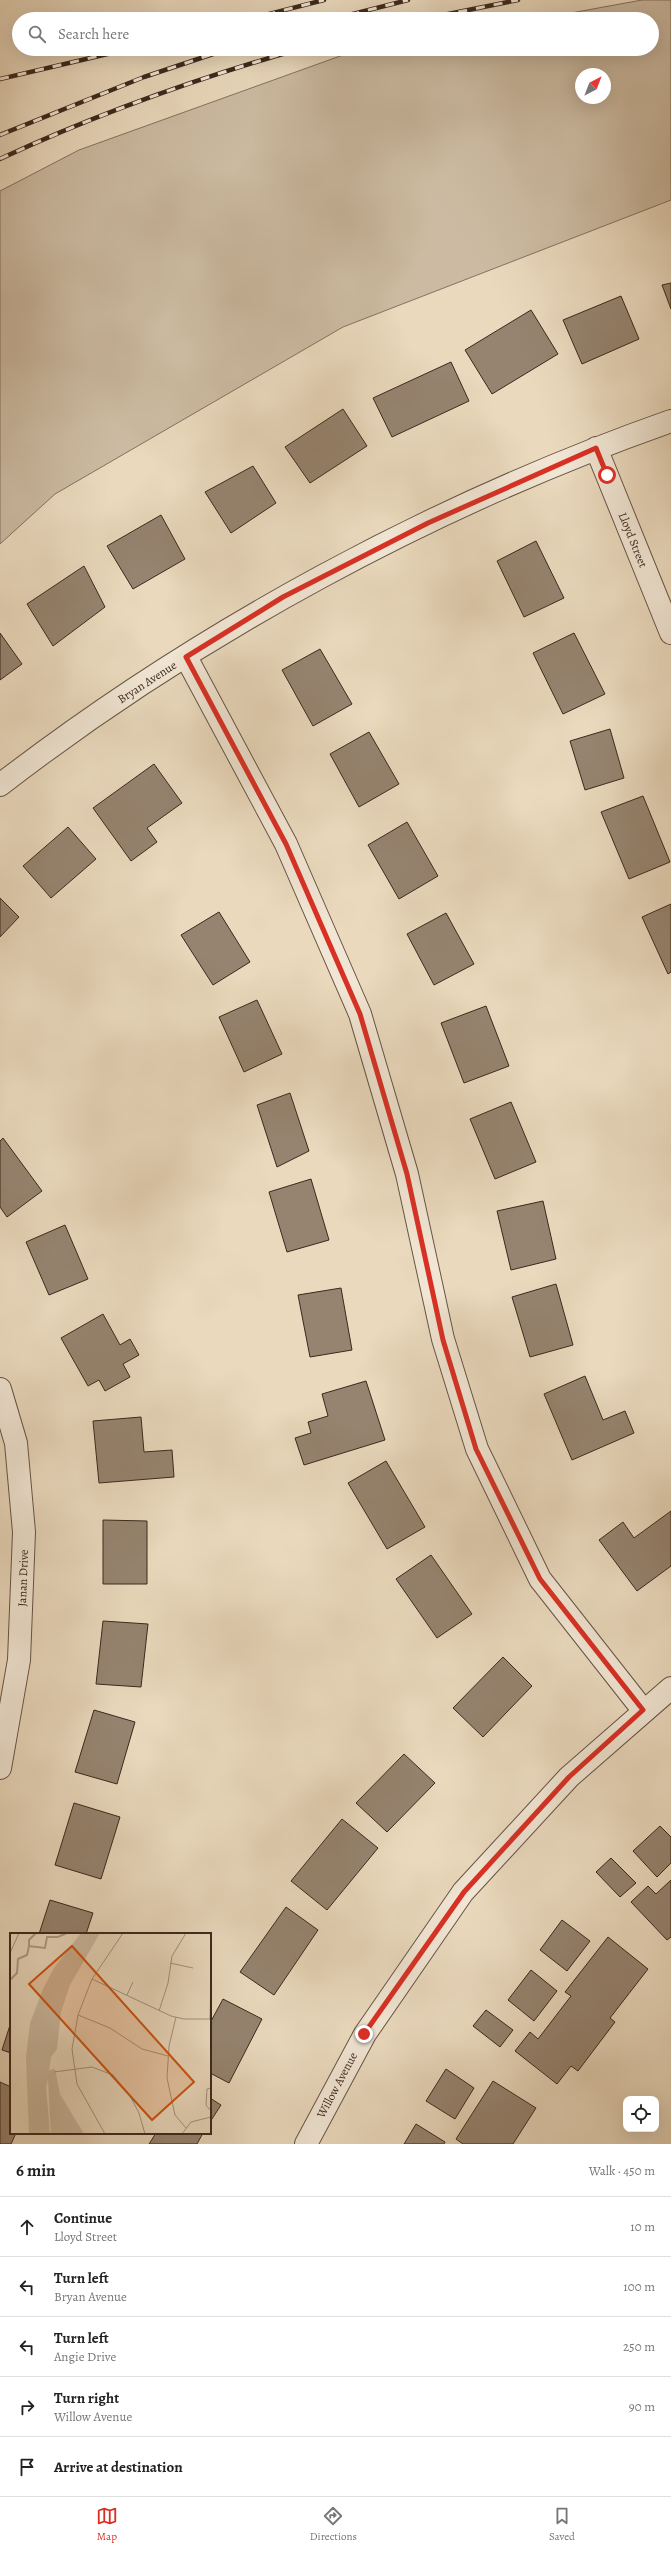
<!DOCTYPE html>
<html lang="en">
<head>
<meta charset="utf-8">
<style>
  body { margin:0; font-family:Alegreya,serif; background:#f2f2f2; color:#222 }
  .controls { position:absolute; right:12px; bottom:12px; display:grid; overflow:hidden; border-radius:8px; box-shadow:0 4px 16px #0002 }
  .controls button { width:36px; height:36px; display:grid; place-items:center; padding:0; border:0; border-bottom:1px solid #e0e0e0; background:#fff; color:#222; font:20px sans-serif }
  .compass { position:absolute; left:575px; top:68px; width:36px; height:36px; border-radius:50%; background:#fff; box-shadow:0 4px 16px #0002; rotate:42deg }
  .stop { position:absolute; width:12px; height:12px; margin:-9px; border:3px solid #d93025; border-radius:50%; background:#fff }
  .stop.end { background:#d93025; border-color:#fff; box-shadow:0 1px 4px #0008 }
  .list { margin:0; padding:0; list-style:none }
  h2 { display:flex; justify-content:space-between; align-items:center; height:52px; margin:0; padding:0 16px; font-size:17px }
  h2 small { font-size:13px; font-weight:400; color:#767676 }
  .list li { display:grid; grid-template-columns:26px 1fr auto; gap:12px; align-items:center; box-sizing:border-box; height:60px; padding:0 16px; border-top:1px solid #e0e0e0 }
  .list b { display:block; font-size:15px; white-space:nowrap }
  .list p { margin:0; font-size:13px; white-space:nowrap; color:#767676 }
  .list em { font-size:13px; font-style:normal; color:#767676 }
  .icon { flex:none; width:22px; height:22px; fill:none; stroke:currentColor; stroke-width:2; stroke-linecap:round; stroke-linejoin:round }
  .map { position:relative; flex:none; width:671px; height:2144px; overflow:hidden }
  .search { position:absolute; background:#fff; box-shadow:0 4px 16px #0002; left:12px; right:12px; top:12px; height:44px; display:flex; align-items:center; gap:10px; box-sizing:border-box; padding:0 14px; border-radius:22px; color:#767676; font-size:15px }
  .sheet { height:352px; background:#fff }
  nav { display:flex; justify-content:space-around; align-items:center; box-sizing:border-box; height:56px; border-top:1px solid #e0e0e0; background:#fff; font-size:11px; color:#767676 }
  nav a { display:grid; justify-items:center; gap:2px }
  nav .on { color:#d93025 }
  .map>svg:first-child { display:block }
  .green { fill:#ccbba2; stroke:#847260; fill-rule:evenodd }
  .building { fill:#968470; stroke:#3b281d }
  .lines { fill:none; stroke-linecap:round; stroke-linejoin:round }
  .minor-casing { stroke:#675445; stroke-width:24 }
  .minor { stroke:#f1e6d4; stroke-width:22 }
  .rail-casing { stroke:#3b281d; stroke-width:4.5 }
  .rail { stroke:#f1e6d4; stroke-width:3; stroke-dasharray:9; stroke-linecap:butt }
  .route { stroke:#d93025; stroke-width:5 }
  .labels { text-anchor:middle; stroke-width:4; stroke-linejoin:round; paint-order:stroke }
  .street-label { font-size:12px; fill:#3b281d; stroke:#f1e6d4 }
  .inset-river { fill:none; stroke:#ae9d87; stroke-width:2 }
  .inset-road { fill:none; stroke:#a4927d; stroke-width:1 }
  .view { fill:#ce520f; fill-opacity:0.15; stroke:#ce520f; stroke-width:2 }
  .inset-edge { fill:none; stroke:#3b281d; stroke-width:2 }
</style>
</head>
<body>
<div class="map">
<svg width="671" height="2144" viewBox="0 0 671 2144">
  <rect width="100%" height="100%" fill="#ead9bd"/>
  <filter id="stains"><feTurbulence type="fractalNoise" baseFrequency=".005" numOctaves="4"/><feColorMatrix values="0 0 0 0 .2 0 0 0 0 .09 0 0 0 0 .02 0 0 0 .5 -.17"/></filter>
  <radialGradient id="worn" r=".72"><stop offset=".6" stop-color="#630" stop-opacity="0"/><stop offset="1" stop-color="#630" stop-opacity=".3"/></radialGradient>
  <path class="green" d="M642,0H671V200L343,327L55,494L0,544V191L79,150L343,55L374,49H652V19H538ZM581,74H605V98H581Z"/>
  <path class="building" d="M671,283V309L662,285Z
    M621,296L639,339L582,364L563,320Z
    M531,310L558,354L492,394L465,350Z
    M451,362L469,401L392,437L373,398Z
    M343,409L367,446L310,483L285,447Z
    M253,466L276,503L231,533L205,492Z
    M161,515L185,559L133,589L107,546Z
    M536,541L564,598L524,617L497,561Z
    M84,566L105,607L53,646L27,604Z
    M0,633L22,664L0,680Z
    M574,633L605,694L563,714L533,653Z
    M320,649L352,704L313,726L282,670Z
    M610,729L624,778L585,790L570,741Z
    M369,732L399,784L359,807L330,754Z
    M154,764L182,803L147,828L157,842L131,861L93,808Z
    M643,796L670,862L629,879L601,812Z
    M407,822L438,876L399,899L368,845Z
    M68,827L96,859L51,898L23,866Z
    M0,898L19,917L0,937Z
    M671,904V972L668,974L642,917Z
    M219,912L250,962L213,985L181,935Z
    M446,913L474,964L434,985L407,934Z
    M257,1000L282,1054L244,1072L219,1017Z
    M486,1006L509,1066L464,1083L441,1023Z
    M290,1093L309,1151L277,1167L257,1105Z
    M511,1102L536,1162L495,1179L470,1119Z
    M3,1138L42,1191L7,1217L0,1207V1141Z
    M311,1179L329,1240L287,1252L269,1192Z
    M543,1201L556,1259L511,1270L497,1211Z
    M65,1225L88,1279L49,1295L26,1242Z
    M556,1284L573,1345L530,1357L512,1297Z
    M341,1288L352,1350L310,1357L298,1295Z
    M103,1314L120,1345L130,1339L139,1355L123,1364L130,1377L105,1391L99,1380L88,1386L61,1338Z
    M585,1376L603,1420L625,1411L634,1433L572,1460L544,1394Z
    M366,1381L385,1440L304,1465L295,1438L311,1433L308,1422L328,1416L322,1394Z
    M141,1417L144,1452L172,1450L174,1477L99,1483L93,1421Z
    M386,1461L425,1527L387,1549L348,1483Z
    M671,1511V1566L637,1591L599,1540L623,1522L634,1538Z
    M103,1520L147,1521V1584H103Z
    M431,1555L472,1614L437,1638L396,1579Z
    M103,1621L148,1624L141,1687L96,1684Z
    M503,1657L532,1686L483,1737L453,1708Z
    M94,1710L135,1722L117,1784L75,1772Z
    M404,1754L435,1783L387,1832L356,1803Z
    M74,1803L120,1817L101,1879L55,1865Z
    M342,1819L378,1848L327,1910L291,1881Z
    M660,1826L671,1837V1863L657,1877L633,1851Z
    M611,1858L636,1883L620,1897L596,1872Z
    M671,1880V1937L667,1940L631,1902L648,1886L656,1894Z
    M50,1900L93,1913L86,1934H39Z
    M286,1907L318,1930L274,1995L240,1972Z
    M562,1920L590,1941L567,1971L540,1950Z
    M608,1937L648,1969L610,2018L615,2022L578,2071L571,2066L557,2084L515,2051L530,2032L538,2039L571,1996L565,1992Z
    M531,1970L557,1991L534,2021L508,2000Z
    M223,1999L262,2019L229,2083L210,2073V2023Z
    M486,2010L513,2030L500,2047L473,2026Z
    M11,2022V2053L2,2050Z
    M446,2069L474,2088L455,2119L426,2101Z
    M493,2081L536,2108L513,2144H463L456,2139Z
    M0,2082L11,2087V2133H16L11,2144H0Z
    M210,2098L221,2105L210,2122Z
    M416,2124L445,2142L444,2144H404Z
    M156,2133H203L197,2144H149Z"/>
  <g class="lines">
    <defs>
      <path id="minor" d="M596,448L671,633
        M186,657L286,844L360,1014L407,1174L443,1339L477,1449L540,1579L643,1710
        M0,785C198,632 435,504 671,421
        M0,1389L16,1443L24,1532L19,1660L0,1768
        M306,2144L365,2034L463,1892L569,1777L671,1688"/>
    </defs>
    <use href="#minor" class="minor-casing"/>
    <use href="#minor" class="minor"/>
    <defs>
      <path id="rail" d="M249,19L324,0
        M333,19L408,0
        M423,19L518,0
        M0,79L129,49
        M0,135L144,77L228,49
        M0,159C97,114 198,78 300,49"/>
    </defs>
    <use href="#rail" class="rail-casing"/>
    <use href="#rail" class="rail"/>
  </g>
  <g class="lines">
    <path class="route" d="M364,2034L464,1892L569,1777L643,1710L540,1579L476,1449L443,1340L407,1174L360,1014L286,844L186,657L283,597L428,523L596,448L607,475"/>
  </g>
  <g class="labels">
    <g class="street-label">
      <text transform="translate(633 540) rotate(68)" y="4">Lloyd Street</text>
      <text transform="translate(147 682) rotate(-33)" y="4">Bryan Avenue</text>
      <text transform="translate(23 1578) rotate(-88)" y="4">Janan Drive</text>
      <text transform="translate(337 2085) rotate(-62)" y="4">Willow Avenue</text>
    </g>
  </g>
  <g transform="translate(10 1933)">
    <rect width="201" height="201" fill="#ead9bd"/>
    <path d="M71,0H90L60,52L51,79L47,116L41,124L39,137L45,136L50,161L74,201H41L38,146L36,154L40,201H19L16,124L20,90L33,56L44,35Z" fill="#ccbba2"/>
    <path class="inset-river" d="M19,13V7L26,0M0,47L7,40L8,26L17,22L19,13L35,15L37,4H48L57,0"/>
    <path class="inset-road" d="M0,20L9,0M160,30L183,35M82,46L161,83L174,86H201M117,62L123,49M149,78L158,50L162,23L176,0M68,82L100,95L132,116L158,123M166,84L159,113L157,145L165,182L176,195M200,86L201,44M44,139L82,134L103,142L120,163L129,180L135,201M201,155L197,156L196,172L201,178M95,201L67,151L62,116L68,82L82,46L113,0M172,201L181,189L201,184"/>
    <path class="view" d="M62,13L184,149L142,187L19,51Z"/>
    <rect width="201" height="201" class="inset-edge"/>
  </g>
  <rect width="100%" height="100%" filter="url(#stains)"/>
  <rect width="100%" height="100%" fill="url(#worn)"/>
</svg>
<div class="controls">
<button><svg class="icon" aria-label="locate" viewBox="0 0 24 24"><circle cx="12" cy="12" r="6"/><path d="M12 2v4M12 18v4M2 12h4M18 12h4"/></svg></button>
</div>
<svg class="compass" viewBox="-18 -18 36 36"><path d="M0-13l5 13h-10z" fill="#e53935"/><path d="M0 13l5-13h-10z" fill="#767676"/></svg>
<div class="stop" style="left:607px;top:475px"></div>
<div class="stop end" style="left:364px;top:2034px"></div>
<div class="search"><svg class="icon" aria-label="search" viewBox="0 0 24 24"><circle cx="10" cy="10" r="6"/><path d="M15 15l6 6"/></svg>Search here</div>
</div>
<section class="sheet">
<h2>6 min<small>Walk · 450 m</small></h2>
<ul class="list">
<li><svg class="icon" aria-label="ahead" viewBox="0 0 24 24"><path d="M12 20V5M6 11l6-6 6 6"/></svg><div><b>Continue</b><p>Lloyd Street</p></div><em>10 m</em></li>
<li><svg class="icon" aria-label="left" viewBox="0 0 24 24"><path d="M17 20v-9H6M10 6l-5 5 5 5"/></svg><div><b>Turn left</b><p>Bryan Avenue</p></div><em>100 m</em></li>
<li><svg class="icon" aria-label="left" viewBox="0 0 24 24"><path d="M17 20v-9H6M10 6l-5 5 5 5"/></svg><div><b>Turn left</b><p>Angie Drive</p></div><em>250 m</em></li>
<li><svg class="icon" aria-label="right" viewBox="0 0 24 24"><path d="M7 20v-9h11M14 6l5 5-5 5"/></svg><div><b>Turn right</b><p>Willow Avenue</p></div><em>90 m</em></li>
<li><svg class="icon" aria-label="arrive" viewBox="0 0 24 24"><path d="M6 21V4h12l-3 4 3 4H6"/></svg><div><b>Arrive at destination</b></div></li>
</ul>
</section>
<nav>
<a class="on"><svg class="icon" aria-label="map" viewBox="0 0 24 24"><path d="M3 6l6-2 6 2 6-2v14l-6 2-6-2-6 2zM9 4v14M15 6v14"/></svg>Map</a>
<a><svg class="icon" aria-label="directions" viewBox="0 0 24 24"><path d="M12 3l9 9-9 9-9-9zM9 14v-3h6M13 9l2 2-2 2"/></svg>Directions</a>
<a><svg class="icon" aria-label="saved" viewBox="0 0 24 24"><path d="M7 4h10v16l-5-4-5 4z"/></svg>Saved</a>
</nav>
</body>
</html>
